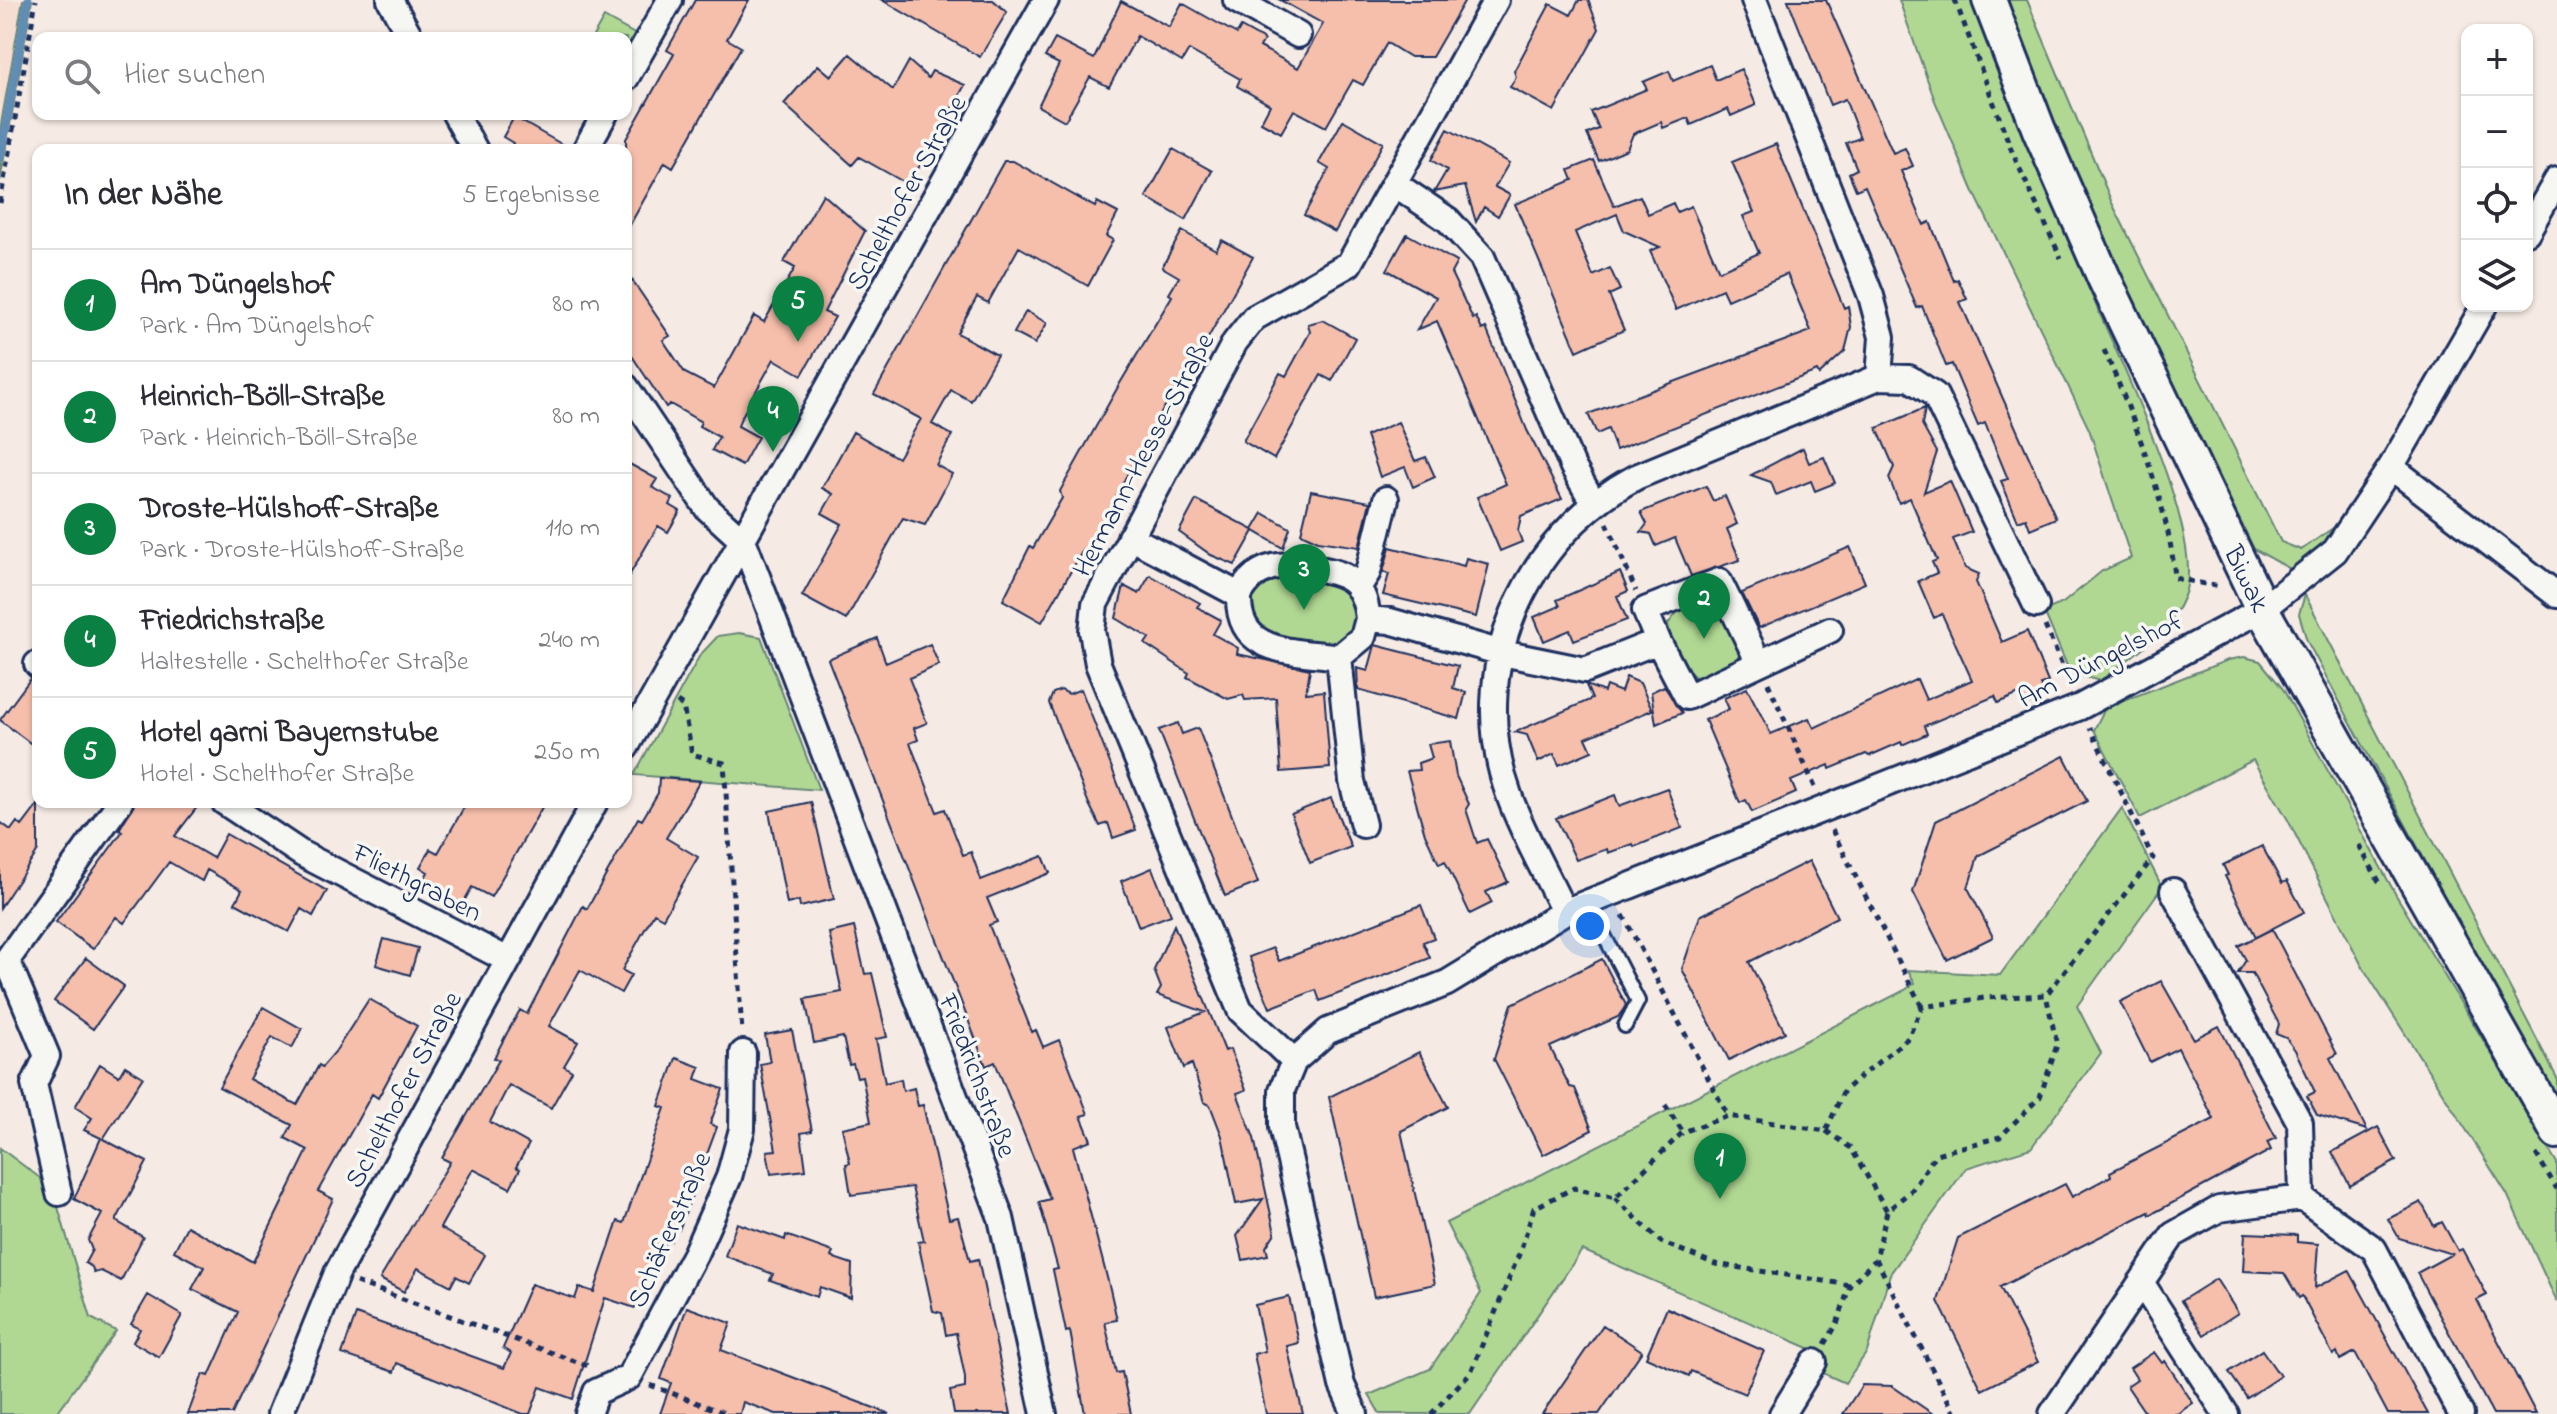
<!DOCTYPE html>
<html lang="de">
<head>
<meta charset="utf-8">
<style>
  body { margin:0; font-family:"Indie Flower",sans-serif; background:#f2f2f3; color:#2b2b33 }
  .controls { position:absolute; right:24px; top:24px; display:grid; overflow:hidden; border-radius:16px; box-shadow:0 2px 6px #0004 }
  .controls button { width:72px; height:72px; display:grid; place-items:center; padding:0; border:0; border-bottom:2px solid #e1e1e2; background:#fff; color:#2b2b33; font:40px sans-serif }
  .you { position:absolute; left:1590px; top:926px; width:28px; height:28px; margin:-20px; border:6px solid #fff; border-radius:50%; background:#1a73e8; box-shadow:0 0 0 12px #1a73e833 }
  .badge { display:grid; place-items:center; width:52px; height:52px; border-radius:50%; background:#0b8043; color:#fff; font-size:26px; font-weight:700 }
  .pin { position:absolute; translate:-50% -66px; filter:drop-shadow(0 2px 4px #0008) }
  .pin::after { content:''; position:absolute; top:42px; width:28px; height:24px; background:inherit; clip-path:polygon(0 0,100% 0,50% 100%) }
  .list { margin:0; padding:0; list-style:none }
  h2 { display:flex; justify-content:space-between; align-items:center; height:104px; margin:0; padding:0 32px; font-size:34px }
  h2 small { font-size:26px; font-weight:400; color:#7c7c81 }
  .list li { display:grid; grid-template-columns:52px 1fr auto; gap:24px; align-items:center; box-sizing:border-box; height:112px; padding:0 32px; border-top:2px solid #e1e1e2 }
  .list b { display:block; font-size:30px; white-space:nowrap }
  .list p { margin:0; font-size:26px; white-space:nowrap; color:#7c7c81 }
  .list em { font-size:26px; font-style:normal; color:#7c7c81 }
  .icon { flex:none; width:44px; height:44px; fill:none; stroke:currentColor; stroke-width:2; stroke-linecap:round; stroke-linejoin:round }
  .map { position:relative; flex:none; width:2557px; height:1414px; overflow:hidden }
  .search { position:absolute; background:#fff; box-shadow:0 2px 6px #0004; left:32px; top:32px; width:600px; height:88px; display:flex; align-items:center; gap:20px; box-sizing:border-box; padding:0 28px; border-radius:16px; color:#7c7c81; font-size:30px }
  .panel { position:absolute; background:#fff; box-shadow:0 2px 6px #0004; left:32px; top:144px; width:600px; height:664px; border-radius:16px }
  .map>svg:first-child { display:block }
  .built { fill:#f6ded3 }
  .green { fill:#b1d893; stroke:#668478; stroke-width:2 }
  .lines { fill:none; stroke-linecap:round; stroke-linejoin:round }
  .stream { stroke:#618db6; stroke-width:8 }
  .building { fill:#f6bfab; stroke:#1b2f5e; stroke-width:2 }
  .lane-casing { stroke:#1b2f5e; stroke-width:18 }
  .street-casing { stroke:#1b2f5e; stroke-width:30 }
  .secondary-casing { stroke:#1b2f5e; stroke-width:38 }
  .path { stroke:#1b2f5e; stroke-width:5; stroke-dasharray:6 6; stroke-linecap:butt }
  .lane { stroke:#f6f6f2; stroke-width:12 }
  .street { stroke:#f6f6f2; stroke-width:24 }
  .secondary { stroke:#f6f6f2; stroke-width:32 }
  .labels { text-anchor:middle; stroke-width:7; stroke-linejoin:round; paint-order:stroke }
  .street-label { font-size:28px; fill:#1b2f5e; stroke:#f6f6f2 }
</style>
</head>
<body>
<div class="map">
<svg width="2557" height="1414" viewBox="0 0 2557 1414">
  <rect width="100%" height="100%" fill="#f6ebe4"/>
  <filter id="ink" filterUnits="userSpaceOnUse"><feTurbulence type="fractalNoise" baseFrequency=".0125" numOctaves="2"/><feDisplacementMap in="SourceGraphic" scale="16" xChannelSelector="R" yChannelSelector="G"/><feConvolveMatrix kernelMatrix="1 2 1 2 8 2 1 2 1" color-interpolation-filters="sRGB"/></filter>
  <g filter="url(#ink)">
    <path class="built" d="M0,0H23L0,130Z"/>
    <path class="green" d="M23,0H32L0,181V130Z
      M1899,0H1972C2010,94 2048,188 2086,282C2111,344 2209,536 2184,596C2169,634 2130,657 2100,681L2070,673L2044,611L2063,603L2102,571L2131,558L2089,429L1974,192L1935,101Z
      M2004,0H2027L2112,203L2281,542L2301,550L2333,528L2374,474L2323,551L2294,571L2254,549L2084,205Z
      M604,17L638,36L626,59V38H592Z
      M1287,573L1347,586L1359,618C1340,663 1298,641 1261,633C1248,616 1247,605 1256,586Z
      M2305,595L2557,1078V1106L2307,641L2299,614Z
      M1707,598L1718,604L1740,655L1735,666L1702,681C1680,671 1672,646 1668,624L1683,605Z
      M739,633L761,637L819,790L634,775L700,655L718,636Z
      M2244,657L2260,661L2283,689L2396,895L2557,1163V1302L2507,1194L2362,966L2288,820L2253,760L2140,818L2094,730L2105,708L2228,660Z
      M2122,808L2162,887L2077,1006L2101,1053L2031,1148L1966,1168L1890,1274L1867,1352L1845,1383L1801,1363L1811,1349L1582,1250L1470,1414H1380L1369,1395L1430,1369L1481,1293L1446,1223L1905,990L1915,983L1908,970L2000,975Z
      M0,1148L52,1187L91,1318L116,1331L56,1414H0Z"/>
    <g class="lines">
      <path class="stream" d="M0,158L28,0"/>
    </g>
    <path class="building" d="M695,0H749L727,39L741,47L673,167L665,162L626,232V139L674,54L667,50Z
      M882,0H993L1007,12L980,57Z
      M1280,0H1465L1432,57H1410L1387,43L1363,85L1353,80L1326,127L1294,110L1281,133L1261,122L1270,105L1237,86L1240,79L1189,50L1182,62L1137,36L1109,87L1090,77L1065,121L1038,106L1059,64L1045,57L1055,39L1094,59L1121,1L1169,27L1182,3L1237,34L1241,27L1264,40L1260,47L1298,68L1323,24Z
      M1579,0H1588L1599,29L1554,111L1510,87L1516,77L1514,71L1550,4L1571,15Z
      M1788,0H1826L1893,153L1905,148L1913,166L1901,171L1924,225L1930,222L1954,281L1958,279L1967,299L1960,302L2056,518L2030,529L2026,518L2018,521L2001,481L2008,479L1985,423L1978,426L1952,364L1946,366L1922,306L1917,308L1865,186L1856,190L1849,173L1857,169L1846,143L1860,138L1845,99L1830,105Z
      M850,54L893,90L909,61L928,78L932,71L965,85L909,185L859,157L852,165L784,104L818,65L831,76Z
      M1710,65L1716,80L1741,69L1756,105L1731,116L1728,109L1691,125L1688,118L1663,128L1661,122L1633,134L1627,149L1599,161L1587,134L1599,129L1591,112L1647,89L1643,82L1669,71L1673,81Z
      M514,117L570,149V150H509L513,143L503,137Z
      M1343,120L1383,143L1335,232L1304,215L1329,169L1319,163Z
      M1448,129L1509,163L1495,187L1510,195L1498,216L1484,207L1476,222L1465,186L1434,192L1447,170L1431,160Z
      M1776,144L1844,308L1848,306L1851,327L1845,351L1819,375L1817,371L1616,450L1608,429L1597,434L1588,414L1811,331L1787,274L1727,300L1722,289L1676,310L1650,251L1660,247L1624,231L1617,214L1575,232L1593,276L1610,268L1620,290L1609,295L1624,330L1577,351L1515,204L1573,180L1569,170L1594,160L1614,206L1640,196L1648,214L1673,203L1677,212L1691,206L1719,271L1759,253L1743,216L1754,212L1732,162Z
      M1173,149L1212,171L1186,220L1146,197Z
      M1004,161H1013L1095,207L1097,202L1118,213L1106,236L1113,240L1088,286L1019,247L988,303L977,297L957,333L997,355L971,401L951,390L932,424L952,435L936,465L952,474L925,525L903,518L846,620L802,596L842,524L822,513L833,494L822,488L853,432L898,458L921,419L874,394Z
      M823,194L865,231L824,312L835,317L802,375L774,359L740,420L738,426L758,437L742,466L712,450L719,437L699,426L701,422L670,404L666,407L626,347V271L670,336L663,340L685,373L714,388L754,316L764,322L795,268L784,262Z
      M1182,231L1216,250L1222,240L1253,257L1182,385L1178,383L1154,426L1157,428L1143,454L1139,451L1088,553L1083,550L1042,622L1003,600L1030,546L1033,548L1062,498L1060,491L1119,385L1172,296L1169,294L1179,277L1162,267Z
      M1407,234L1457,262L1451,273L1473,319L1476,317L1482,330L1486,328L1527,430L1562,499L1521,516L1518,531L1522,542L1500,551L1477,497L1506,484L1437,321L1417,330L1436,297L1387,270Z
      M1026,311L1047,323L1035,344L1014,333Z
      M1323,320L1355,338L1332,381L1321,375L1274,459L1243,441L1280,373L1286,376L1310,332L1308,324Z
      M1925,408L1922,425L1937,452L1924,492L1950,481L1972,532L1953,539L1965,568L1979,574L1976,582L2002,642L2027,631L2048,682L2041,685L2046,697L2024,706L2019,694L1998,703L1995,696L1924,726L1927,734L1902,745L1901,742L1869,756L1866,754L1830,769L1829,765L1791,781L1796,793L1752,812L1746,800L1740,803L1705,720L1729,709L1724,698L1747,688L1771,734L1809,718L1814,728L1917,679L1926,700L1972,680L1942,614L1934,618L1918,581L1937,573L1932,562L1937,560L1910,498L1899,503L1889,478L1894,467L1877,428Z
      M1398,422L1415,461L1426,457L1435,477L1413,487L1405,467L1380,477L1366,436Z
      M1803,448L1809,463L1824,457L1835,483L1815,491L1811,481L1776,495L1771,482L1751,475Z
      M626,462L657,479L652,487L673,499L670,505L680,511L668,532L658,526L626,581Z
      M1706,486L1713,501L1725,496L1737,524L1727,529L1740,560L1691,576L1675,538L1656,546L1651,534L1641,532L1647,524L1641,512Z
      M1311,491L1370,502L1359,547L1318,541L1301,533Z
      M1196,500L1253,530L1263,513L1290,528L1283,548L1254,531L1235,565L1211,555L1179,532Z
      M1390,547L1464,566L1466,558L1489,564L1476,617L1383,595L1389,574L1383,572Z
      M1850,547L1865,583L1759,628L1742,593Z
      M1620,572L1628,591L1617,596L1627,620L1574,640L1570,630L1544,641L1534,617L1560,606L1557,600Z
      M1150,575L1200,603L1197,607L1221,620L1213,634L1238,648L1237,654L1310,669L1306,693L1324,691L1330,768L1281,772L1276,698L1245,700L1243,695L1228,699L1187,677L1189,673L1145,644L1149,638L1116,618L1124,586L1139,594Z
      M877,638L886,663L930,644L939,665L909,678L927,723L914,728L918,740L910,743L937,812L945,809L963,855L971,852L981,880L1043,856L1050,873L987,898L997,922L989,925L1032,1032L1036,1030L1043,1047L1059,1040L1088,1114L1081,1116L1091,1140L1073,1147L1110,1289L1117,1320L1105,1322L1116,1373L1122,1372L1131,1414H1085L1070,1331L1066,1332L1053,1270L1058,1269L1039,1202L1050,1199L995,1062L986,1066L828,659Z
      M1375,645L1458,666L1453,688L1466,692L1459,719L1358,690L1357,668L1368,671Z
      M1626,677L1640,683L1652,710L1586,738L1592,751L1559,765L1554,754L1538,762L1527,735L1515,732L1592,699L1586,685L1604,692L1606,686L1621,692Z
      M31,678L38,680V749L0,720Z
      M1664,686L1682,713L1656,724L1651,692Z
      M1081,689L1136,830L1113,838L1108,823L1100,826L1089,804L1049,703L1053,693L1061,690L1069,694Z
      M1178,723L1182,734L1198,728L1258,883L1225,896L1159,730Z
      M1450,741L1456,776L1469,804L1466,809L1477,843L1487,839L1508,882L1486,892L1492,903L1470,914L1445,861L1439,864L1425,834L1407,771L1419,770L1418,763L1432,758L1428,744Z
      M2064,756L2087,801L1978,856L1968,888L1993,937L1947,960L1913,892L1936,821Z
      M659,778L700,781L666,838L698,857L663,918L654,913L622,970L631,975L621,993L580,970L549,1026L578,1042L564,1066L572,1071L551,1108L509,1085L490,1122L529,1144L516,1167L520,1169L510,1188L473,1169L440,1228L485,1255L469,1283L456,1276L451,1286L418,1268L404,1292L380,1279L450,1162L442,1158L499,1060L494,1058L507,1033L520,1010L527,1014L583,906L587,909L638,818L642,820L658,793Z
      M1667,788L1682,828L1634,847L1633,844L1608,853L1607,849L1576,860L1556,818L1615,795L1619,806Z
      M1331,798L1351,847L1310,863L1291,814Z
      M135,802H201L175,836L213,858L226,834L327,891L313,916L301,909L289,932L235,903L242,890L207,870L202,881L169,862L124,923L116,917L93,949L56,922L122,832L119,830Z
      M467,802H545L491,897L472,887L462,905L422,883L428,872L420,867L430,849L438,853Z
      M811,802L834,899L800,907L799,901L787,904L769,811Z
      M38,805V851L0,908V822L11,830L17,822L22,826Z
      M2262,846L2282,883L2287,881L2304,912L2256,937L2225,876L2228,875L2223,865Z
      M1809,861L1837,917L1749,962L1785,1032L1729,1060L1682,969L1700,916Z
      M1152,868L1171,915L1139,927L1121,881Z
      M1421,905L1434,938L1423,942L1430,958L1320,1001L1316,990L1270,1008L1249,957L1273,948L1279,961Z
      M1174,925L1225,1051L1230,1049L1246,1090L1237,1093L1254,1138L1275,1233L1266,1247L1268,1255L1243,1260L1237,1236L1263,1199L1236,1204L1222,1136L1210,1105L1204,1102L1192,1064L1184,1068L1168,1027L1205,1012L1157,995L1161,988L1154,970Z
      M854,927L865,974L872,973L887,1037L876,1039L885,1083L901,1079L903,1091L914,1088L918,1106L923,1105L949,1219L958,1217L970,1261L978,1259L1011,1414H954L950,1391L965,1388V1377L956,1333L946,1335L942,1313L933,1311L918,1242L924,1241L912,1187L851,1195L846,1164L850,1163L842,1128L871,1122L862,1076L857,1077L853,1064L849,1065L843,1037L814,1043L805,999L842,992L829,933Z
      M2272,929L2337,1054L2330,1058L2367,1130L2317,1115L2307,1096L2315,1092L2295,1050L2286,1038L2276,1034L2279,1024L2252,973H2238L2246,960L2238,946Z
      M384,939L418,948L410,975L376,965Z
      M86,958L124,986L93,1029L54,1001Z
      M1602,959L1626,1005L1623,1010L1618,1017L1550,1047L1570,1087L1575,1088L1592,1130L1543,1155L1494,1059L1512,1004Z
      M2161,981L2194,1039L2219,1026L2276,1138L2267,1142L2271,1150L2150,1215L2149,1212L2000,1287L2038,1362L1982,1390L1938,1301L1958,1238L2065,1184L2072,1197L2111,1176L2110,1172L2214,1119L2178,1048L2150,1062L2120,1002Z
      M369,999L417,1026L378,1098L372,1094L318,1191L333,1199L232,1414H188L203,1374L209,1376L238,1312L192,1289L204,1267L174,1251L187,1226L253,1262L308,1150L285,1138L292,1125L219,1087L263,1007L302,1029L292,1048L272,1037L249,1079L297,1105L319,1065L322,1067L335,1052Z
      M792,1030L812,1131L801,1133L806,1170L771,1174L767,1151L776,1150L760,1064L770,1062L765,1035Z
      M1419,1052L1448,1107L1401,1131L1435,1284L1374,1297L1329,1097Z
      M676,1058L700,1067L696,1079L723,1089L710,1124L717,1127L679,1230L676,1229L671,1241L667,1239L662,1255L654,1252L635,1308L605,1298L573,1399L540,1387L530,1414H523L397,1363L394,1372L342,1354L356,1314L504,1368L511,1353L503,1348L531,1284L575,1299L579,1287L594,1292L618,1221L624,1223L647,1158L665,1108L659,1106Z
      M100,1064L119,1076L125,1066L143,1077L103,1139L147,1162L116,1221L143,1237L121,1281L101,1271L94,1273L92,1267L85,1263L92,1250L88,1240L102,1214L74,1199L101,1138L84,1130L92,1118L75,1107Z
      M2378,1127L2396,1161L2350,1186L2332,1152Z
      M2421,1202L2434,1226L2442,1222L2458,1251L2462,1249L2487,1295L2477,1300L2536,1414H2493L2434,1305L2417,1273L2452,1254L2399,1238L2388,1219Z
      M737,1223L785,1240L786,1235L833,1252L831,1257L852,1264L851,1298L820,1287L817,1297L770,1280L773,1274L725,1256Z
      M2245,1233L2297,1235V1242L2318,1244L2315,1288L2349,1270L2428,1414H2388L2355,1352L2340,1360L2337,1352L2333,1355L2302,1296L2299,1298L2284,1273L2243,1271Z
      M2216,1279L2238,1313L2204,1335L2181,1301Z
      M148,1295L182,1315L159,1357L133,1342L140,1329L131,1324Z
      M1289,1297L1299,1343L1287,1346L1303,1414H1266L1254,1354L1265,1351L1255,1305Z
      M687,1307L731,1323L721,1350L890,1414H776L743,1402L740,1414H660L671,1383L661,1379Z
      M1667,1308L1764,1351L1745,1394L1691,1371L1689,1376L1646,1357Z
      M1603,1325L1642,1351L1599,1414H1542Z
      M2262,1350L2280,1376L2247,1398L2229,1372Z
      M2154,1352L2162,1363L2165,1361L2193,1403L2177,1414H2146L2127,1386L2137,1379L2130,1368Z
      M1862,1385L1892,1386L1933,1414H1843Z"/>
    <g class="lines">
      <defs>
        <path id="lane" d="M1587,902L1638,1001L1625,1026"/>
        <path id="street" d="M390,0L411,38
          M1236,0L1298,35
          M1754,0L1871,296L1882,337L1879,377
          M626,78L670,0
          M455,114L475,150
          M585,150L605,114
          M1395,184L1448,220L1482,257L1573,467L1593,502
          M2527,232L2557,180
          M626,387L707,508L744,542L1001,1218L1044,1414
          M2391,467L2484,306
          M1130,537L1239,595C1237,656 1293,650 1339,657L1363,637L1368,619L1390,621L1502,653L1585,670L1658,641L1645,610L1719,581L1759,663
          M1358,588L1368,572L1386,499
          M1239,595C1255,566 1278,562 1309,567C1345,573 1364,578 1368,619
          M1658,641L1687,697L1830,630
          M1339,657L1352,781L1363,825
          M37,664L38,665
          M626,747L1046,0
          M224,802L302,854L506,959
          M2173,891L2300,1123L2302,1198L2374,1249L2461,1414
          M1564,912C1546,873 1523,835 1509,795C1464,672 1524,537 1636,477L1879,377L1909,378L1935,395L2036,605
          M1294,1061L1240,1010L1098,664L1092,631L1095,604L1235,342L1254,318L1349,264L1496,0
          M59,1193L34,1084L47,1056L7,960L120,802
          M2141,1282L2226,1414
          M280,1414L337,1273L595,802
          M588,1414L596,1392L629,1377L695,1254L729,1177L742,1129L743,1053
          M1355,1414L1342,1385L1282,1127V1090L1294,1061L1328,1031L1447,983L1564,912L2080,707L2262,609L2335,551L2391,467L2557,595
          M1782,1414L1814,1362
          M2052,1414L2173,1235L2219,1209L2302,1198"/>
        <path id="secondary" d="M1989,0L2039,130L2104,278L2262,609L2557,1132"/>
      </defs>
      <use href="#lane" class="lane-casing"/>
      <use href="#street" class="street-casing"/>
      <use href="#secondary" class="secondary-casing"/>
      <path class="path" d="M1955,0L2013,154L2061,258
        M0,203L36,0
        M2104,350C2132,412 2170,511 2175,578L2220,587
        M1607,523L1636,591
        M2045,626L2071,686
        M1768,683L1815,787
        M677,702L683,706L692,754L724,763L742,1032
        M1832,830L1922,1007
        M2359,845L2381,885
        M1623,915L1728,1116
        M1665,1105L1683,1132
        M1826,1131L1851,1148L1887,1211
        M2536,1154L2557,1189
        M1615,1198L1661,1242L1715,1264L1850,1285
        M1876,1259L1955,1414
        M356,1282L591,1367
        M1825,1344L1837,1324L1850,1285L1876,1259L1887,1211L1912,1190L1936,1154L2000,1137L2040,1097L2057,1045L2046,995
        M650,1385L727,1414
        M1431,1414L1471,1372L1520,1252L1534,1208L1574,1188L1615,1198L1683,1132L1728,1116L1826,1131L1844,1090L1908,1038L1922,1007L1984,998L2046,995L2153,858L2090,728"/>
      <use href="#lane" class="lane"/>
      <use href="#street" class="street"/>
      <use href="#secondary" class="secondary"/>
    </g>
  </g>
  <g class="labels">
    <g class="street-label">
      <text transform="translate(905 192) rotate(-61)" y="10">Schelthofer Straße</text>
      <text transform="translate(1142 454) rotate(-62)" y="10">Hermann-Hesse-Straße</text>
      <text transform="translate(2248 578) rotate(64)" y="10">Biwak</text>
      <text transform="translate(2100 658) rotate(-27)" y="10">Am Düngelshof</text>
      <text transform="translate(418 881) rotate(27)" y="10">Fliethgraben</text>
      <text transform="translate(979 1075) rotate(69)" y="10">Friedrichstraße</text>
      <text transform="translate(402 1089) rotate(-62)" y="10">Schelthofer Straße</text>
      <text transform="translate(668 1229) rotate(-66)" y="10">Schäferstraße</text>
    </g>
  </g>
</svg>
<div class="controls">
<button>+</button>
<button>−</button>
<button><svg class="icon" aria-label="locate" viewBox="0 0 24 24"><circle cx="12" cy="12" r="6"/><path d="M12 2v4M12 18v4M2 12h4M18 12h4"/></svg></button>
<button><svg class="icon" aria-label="layers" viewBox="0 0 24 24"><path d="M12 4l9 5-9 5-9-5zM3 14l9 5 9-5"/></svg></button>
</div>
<div class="you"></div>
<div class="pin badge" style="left:1720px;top:1199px">1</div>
<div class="pin badge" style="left:1704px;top:639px">2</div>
<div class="pin badge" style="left:1304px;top:610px">3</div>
<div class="pin badge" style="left:773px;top:452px">4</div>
<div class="pin badge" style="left:798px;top:342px">5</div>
<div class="search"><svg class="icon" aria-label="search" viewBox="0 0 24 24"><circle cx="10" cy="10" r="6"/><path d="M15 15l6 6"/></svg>Hier suchen</div>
<section class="panel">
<h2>In der Nähe<small>5 Ergebnisse</small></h2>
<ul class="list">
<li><span class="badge">1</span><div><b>Am Düngelshof</b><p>Park · Am Düngelshof</p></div><em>80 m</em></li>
<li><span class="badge">2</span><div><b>Heinrich-Böll-Straße</b><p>Park · Heinrich-Böll-Straße</p></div><em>80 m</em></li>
<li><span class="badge">3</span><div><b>Droste-Hülshoff-Straße</b><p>Park · Droste-Hülshoff-Straße</p></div><em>110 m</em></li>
<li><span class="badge">4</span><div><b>Friedrichstraße</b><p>Haltestelle · Schelthofer Straße</p></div><em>240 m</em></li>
<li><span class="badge">5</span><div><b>Hotel garni Bayernstube</b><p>Hotel · Schelthofer Straße</p></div><em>250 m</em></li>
</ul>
</section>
</div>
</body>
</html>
